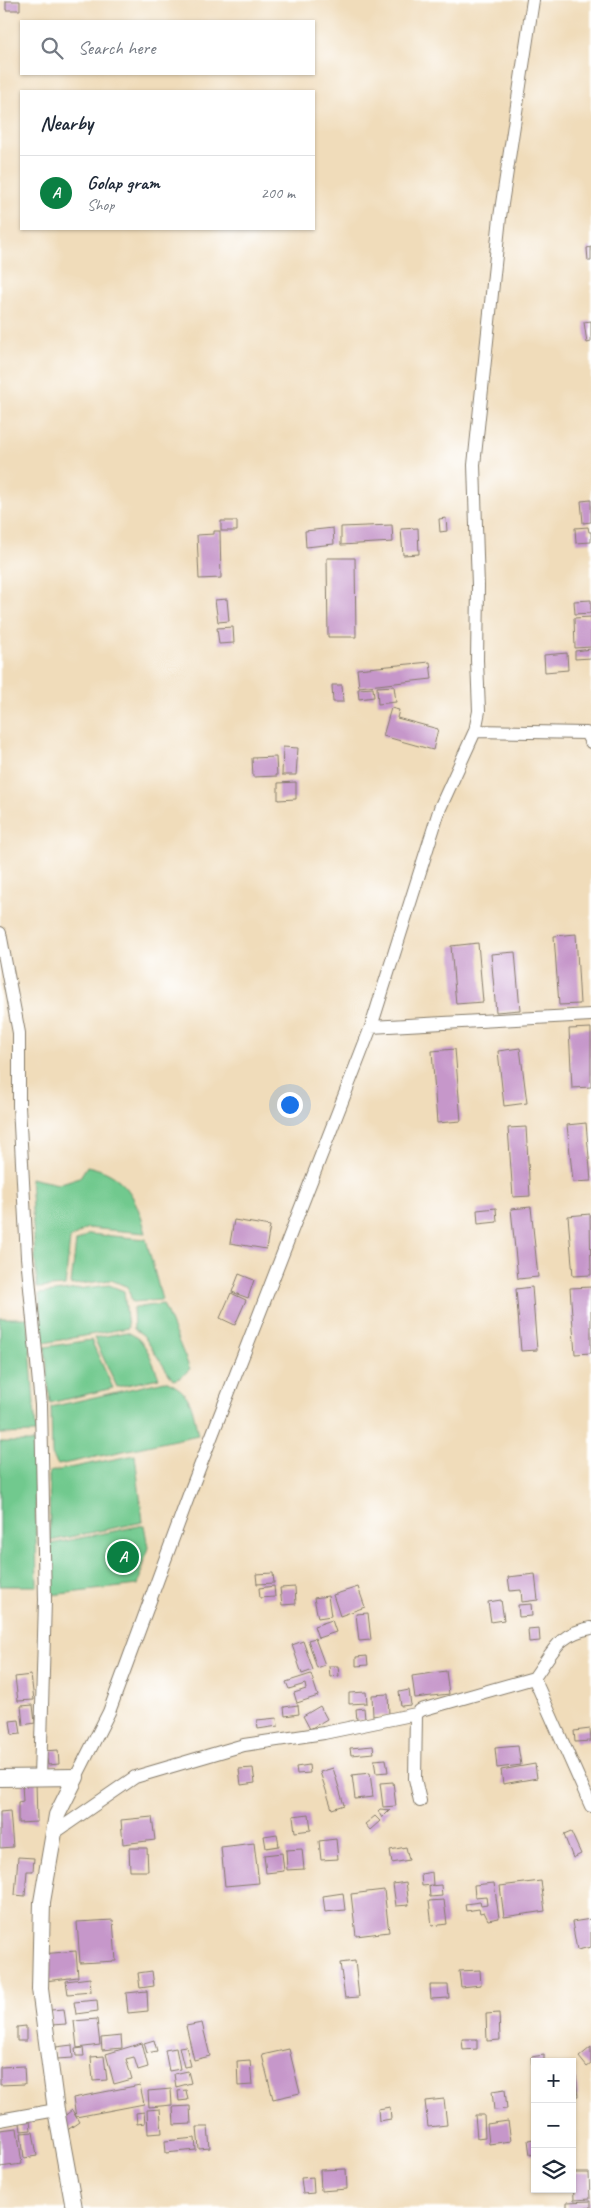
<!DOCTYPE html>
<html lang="en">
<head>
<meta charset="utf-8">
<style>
  body { margin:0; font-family:Caveat,sans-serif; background:#f6f6f7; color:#1f2937 }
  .controls { position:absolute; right:15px; bottom:15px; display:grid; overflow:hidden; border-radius:0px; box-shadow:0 1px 4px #0004 }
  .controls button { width:45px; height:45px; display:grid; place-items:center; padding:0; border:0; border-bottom:1px solid #e0e1e3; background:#fff; color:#1f2937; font:25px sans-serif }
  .you { position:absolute; left:289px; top:1104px; width:18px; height:18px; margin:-12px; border:4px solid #fff; border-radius:50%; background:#1a73e8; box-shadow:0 0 0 8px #1a73e833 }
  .badge { display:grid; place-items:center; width:32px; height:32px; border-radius:50%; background:#0b8043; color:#fff; font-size:16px; font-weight:700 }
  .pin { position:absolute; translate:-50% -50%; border:2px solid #fff; box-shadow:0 1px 5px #0006 }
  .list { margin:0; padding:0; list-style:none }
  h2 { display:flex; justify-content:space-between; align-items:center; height:65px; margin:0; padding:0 20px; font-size:21px }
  h2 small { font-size:16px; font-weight:400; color:#747a83 }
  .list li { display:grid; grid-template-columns:32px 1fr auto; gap:15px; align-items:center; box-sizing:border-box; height:75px; padding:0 20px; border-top:1px solid #e0e1e3 }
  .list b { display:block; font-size:19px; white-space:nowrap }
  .list p { margin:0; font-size:16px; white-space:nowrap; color:#747a83 }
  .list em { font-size:16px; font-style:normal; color:#747a83 }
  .icon { flex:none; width:28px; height:28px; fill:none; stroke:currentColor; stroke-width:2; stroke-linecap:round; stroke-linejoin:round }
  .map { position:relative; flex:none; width:591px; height:2208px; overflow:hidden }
  .search { position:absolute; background:#fff; box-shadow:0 1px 4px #0004; left:20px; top:20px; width:295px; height:55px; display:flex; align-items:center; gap:12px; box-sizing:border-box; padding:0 18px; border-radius:0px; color:#747a83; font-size:19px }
  .panel { position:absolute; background:#fff; box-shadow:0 1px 4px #0004; left:20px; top:90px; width:295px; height:140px; border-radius:0px }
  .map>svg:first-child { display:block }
  .green { fill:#71c98e; stroke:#467255 }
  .building { fill:#c697ca }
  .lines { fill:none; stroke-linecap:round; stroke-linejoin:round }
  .minor-casing { stroke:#867c6b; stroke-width:14 }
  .tertiary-casing { stroke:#867c6b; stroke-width:18 }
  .minor { stroke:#fff; stroke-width:12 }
  .tertiary { stroke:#fff; stroke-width:16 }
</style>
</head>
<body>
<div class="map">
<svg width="591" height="2208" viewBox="0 0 591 2208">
  <rect width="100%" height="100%" fill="#fff"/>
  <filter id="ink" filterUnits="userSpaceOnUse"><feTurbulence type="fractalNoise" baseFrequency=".02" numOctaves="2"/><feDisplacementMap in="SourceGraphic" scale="10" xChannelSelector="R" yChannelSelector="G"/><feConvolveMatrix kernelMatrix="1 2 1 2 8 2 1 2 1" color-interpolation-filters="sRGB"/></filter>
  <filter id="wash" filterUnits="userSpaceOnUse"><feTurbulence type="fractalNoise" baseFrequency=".0096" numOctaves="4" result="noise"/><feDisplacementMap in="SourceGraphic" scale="20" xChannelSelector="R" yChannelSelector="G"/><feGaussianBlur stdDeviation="1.12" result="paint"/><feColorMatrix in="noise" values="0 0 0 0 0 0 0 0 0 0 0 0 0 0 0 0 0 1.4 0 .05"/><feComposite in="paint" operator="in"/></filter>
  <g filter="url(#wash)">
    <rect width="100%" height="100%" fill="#f0dcba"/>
    <path class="green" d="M87,1166C126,1174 136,1197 146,1233L87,1228L70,1239L65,1286L37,1288L30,1178L58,1184L80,1177Z
      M89,1234L146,1239L162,1300L132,1302L128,1287L111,1280L71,1285L76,1242Z
      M109,1285L124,1291L128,1328L44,1343L39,1294Z
      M163,1304L190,1369L180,1378L173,1380L143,1335L134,1329L133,1308Z
      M0,1318H28L36,1433L0,1434Z
      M127,1332C147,1340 151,1359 159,1378L117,1387L94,1338Z
      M91,1340L113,1388L50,1403L45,1347Z
      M165,1381C193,1392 192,1408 198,1435L58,1465L52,1455L51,1407Z
      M0,1442H34L37,1586H0Z
      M135,1455L143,1522L50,1541L49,1472Z
      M144,1525L148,1547L138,1585L51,1595V1544Z"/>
    <g id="blocks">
      <path class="building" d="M6,1H20V10H6Z
        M591,247V261H588L587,248Z
        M591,321V342L587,343L584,322Z
        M591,500V522L583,523L581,501Z
        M446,518L447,531L440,532L439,519Z
        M221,521H237V531H221Z
        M392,525L393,542L341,545V527Z
        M588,527L589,532H591V542L576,543L575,528Z
        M333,528L334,544L306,547L305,531Z
        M418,528L419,554L403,555L401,529Z
        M214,531H220L221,578L199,579L197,535L214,534Z
        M327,558H355L356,637H328Z
        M227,599L229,621L218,622L215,600Z
        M591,600V613L575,614L574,601Z
        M591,617V647L575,648L574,618Z
        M233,627L234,643L219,644L217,628Z
        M591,649V658L575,659V651Z
        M567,653L568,670L545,672L544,655Z
        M430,662L432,679L359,687L357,669Z
        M332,685H342L343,702H333Z
        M394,686L396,702L378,704L377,687Z
        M373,688L374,697L359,699L358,689Z
        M391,708L399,710L397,718L438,729L433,750L383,736Z
        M283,747L298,748L296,775H282Z
        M276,757L277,776L253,777L252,758Z
        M296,782V799L278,800V783Z
        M576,934L580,1004L559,1005L554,936Z
        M478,943L483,1002L456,1004L451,946Z
        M515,952L520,1010L496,1012L491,954Z
        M591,1028V1087L572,1088L569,1029Z
        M520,1048L527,1103L504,1106L498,1051Z
        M455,1049L461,1121L437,1123L432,1051Z
        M586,1123L591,1181L573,1182L567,1125Z
        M526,1127L530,1196L513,1197L508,1128Z
        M531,1207L538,1277L518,1279L511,1209Z
        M496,1208L497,1222L478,1224L477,1210Z
        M590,1214L591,1275L573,1276L568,1216Z
        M234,1220L270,1226L266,1249L230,1243Z
        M239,1274L254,1280L248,1298L232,1292Z
        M532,1287L537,1350L521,1351L516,1289Z
        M591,1287V1353L575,1354L570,1288Z
        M231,1293L246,1300L235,1325L220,1318Z
        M273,1573L274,1583L257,1584L256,1574Z
        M535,1574L538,1600L522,1602L521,1590L510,1591L508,1577Z
        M274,1586L275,1597L260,1598L259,1588Z
        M295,1587L296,1604L282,1605L280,1588Z
        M358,1587L365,1607L340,1616L333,1595Z
        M328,1596L331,1616L318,1618L314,1598Z
        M501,1600L504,1620L491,1622L488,1602Z
        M531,1604L532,1616L519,1617L518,1605Z
        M368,1613L371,1640L359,1641L356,1614Z
        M332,1620L336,1632L318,1638L314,1626Z
        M539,1628L540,1641L529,1642L528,1629Z
        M315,1638L325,1665L317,1668L308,1640Z
        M303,1641L313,1670L302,1674L292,1645Z
        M367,1656L368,1665L356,1666V1657Z
        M329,1666H338L339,1676L330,1677Z
        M446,1671L449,1694L415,1698L412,1676Z
        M311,1674L318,1696L297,1703L294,1693L306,1689L305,1684L289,1689L286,1682Z
        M31,1675L34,1700L18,1701L15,1677Z
        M409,1690L411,1705L401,1706L399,1692Z
        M366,1692L367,1703L349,1704V1693Z
        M388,1694L389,1715L373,1716L372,1695Z
        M33,1705L35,1723L23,1725L21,1706Z
        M298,1705L299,1714L285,1716L284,1707Z
        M320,1706L327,1719L310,1729L303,1716Z
        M364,1708L365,1719L357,1720L356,1709Z
        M277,1718L278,1726L258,1729L257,1720Z
        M19,1720L21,1734L12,1735L10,1721Z
        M590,1729L591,1741L575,1742L574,1731Z
        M373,1746L374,1753L351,1755L350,1748Z
        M518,1746L521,1765L497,1768L495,1748Z
        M58,1750L59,1764L48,1765L47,1759L44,1760L43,1751Z
        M386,1759L388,1772L376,1773L374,1760Z
        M535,1764L537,1778L503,1784L501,1770Z
        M309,1765L310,1773L297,1774L296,1767Z
        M253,1768L255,1783L241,1785L239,1769Z
        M333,1768L344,1805L332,1809L320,1772Z
        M370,1773L373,1797L355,1799L352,1775Z
        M36,1782L37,1822L18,1823V1802L23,1801L22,1783Z
        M393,1782L396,1806L383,1807L380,1783Z
        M380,1809L390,1810L382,1818L378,1811Z
        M10,1811L13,1847L0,1848V1812Z
        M309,1814L311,1830L295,1832L293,1816Z
        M375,1816L380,1821L370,1830L365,1824Z
        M152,1817L155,1840L123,1844L121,1820Z
        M571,1832L581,1854L573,1858L564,1835Z
        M277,1834L279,1846L266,1848L264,1836Z
        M336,1839L338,1859L321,1860L319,1841Z
        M254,1843L259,1883L225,1886L221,1847Z
        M406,1847L409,1860L392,1863L390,1850Z
        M129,1848H147L148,1871H130Z
        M302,1849L304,1869L287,1870L286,1850Z
        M282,1853L284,1871L266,1873L264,1855Z
        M18,1857L34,1858L33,1871H27L25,1896L15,1895Z
        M432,1872L433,1885L422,1886L421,1874Z
        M541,1881L545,1911L504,1917L500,1886Z
        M406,1882L409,1905L396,1906L393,1884Z
        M494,1883L499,1918L488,1920L484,1912L480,1913L479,1909L466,1911L465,1904L480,1902L481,1906L487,1905L486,1896L475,1897L474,1885Z
        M441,1885L442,1896L430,1897L429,1886Z
        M384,1890L389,1932L356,1936L351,1894Z
        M343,1893L345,1910L325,1912L323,1896Z
        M444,1900L447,1924L432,1926L429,1901Z
        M591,1919V1947L577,1950L572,1922Z
        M113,1920L116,1961L80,1963L77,1922Z
        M76,1951L78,1977L45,1981L42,1954Z
        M355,1961L359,1997L345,1998L340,1963Z
        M480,1970L481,1985L461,1987L459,1971Z
        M152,1971L154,1986L140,1988L138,1973Z
        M90,1978L91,1992L68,1994L66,1981Z
        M430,1985H448L449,1998L431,1999Z
        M147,1991L148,2011L128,2013L126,1993Z
        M97,2000L98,2011L76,2014L74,2002Z
        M64,2009L66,2024L52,2025L51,2010Z
        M499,2013L500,2040L487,2041L486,2014Z
        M97,2019L100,2045L77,2048L74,2021Z
        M202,2023L210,2056L194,2060L186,2026Z
        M26,2026V2041H17V2027Z
        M121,2036L122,2048L102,2050L101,2038Z
        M462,2039H477V2049L463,2050Z
        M154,2040L157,2051L147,2053L144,2043Z
        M142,2043L148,2067L138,2070L134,2057L126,2059L132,2079L114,2084L106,2054Z
        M72,2045L73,2058L57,2059L56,2047Z
        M186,2046L191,2066L184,2067L179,2047Z
        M591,2047V2064L587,2067L579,2057Z
        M83,2048L84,2056H76L75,2049Z
        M176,2048L180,2069L169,2071L165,2050Z
        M289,2049L300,2093L273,2099L262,2055Z
        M544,2055V2062H535L534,2077L531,2057Z
        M104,2056L107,2080L93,2081L91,2057Z
        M250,2060L252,2085L238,2086L237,2061Z
        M24,2066L25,2084L0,2085V2067Z
        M188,2071L191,2083L176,2087L174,2074Z
        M576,2076L578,2096L572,2097V2077Z
        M140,2085L144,2104L76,2117L73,2098Z
        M171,2089L172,2105L149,2107L148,2091Z
        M505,2089L507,2109L494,2110L492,2091Z
        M186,2090L188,2100L179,2101L178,2091Z
        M444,2099L447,2125L428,2127L425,2101Z
        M190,2106L191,2124L174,2125L173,2107Z
        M390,2107L391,2119L379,2121L378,2109Z
        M160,2109L162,2133L148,2134L147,2110Z
        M72,2110L79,2122L66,2131L62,2118Z
        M144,2112L145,2123L137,2124L136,2113Z
        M475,2115H484L485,2137L477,2138Z
        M30,2121L31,2130L21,2131L20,2123Z
        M508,2121L511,2141L489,2144L487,2124Z
        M197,2127H208L210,2148L199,2149Z
        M17,2128L22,2164L0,2167V2130Z
        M33,2132L37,2156L24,2158L21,2133Z
        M195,2138L196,2150L166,2153L165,2141Z
        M534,2139L535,2154L530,2155L528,2140Z
        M346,2169L347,2189L321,2191L320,2170Z
        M573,2173H589L590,2199L574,2200Z
        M313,2177L314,2193L303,2194L301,2178Z
        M591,2201V2208H567V2202Z"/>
    </g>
  </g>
  <g filter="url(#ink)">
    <use href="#blocks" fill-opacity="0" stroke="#867c6b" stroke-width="1"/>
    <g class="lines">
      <defs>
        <path id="minor" d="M475,731L586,733L591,742
          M0,933L19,1033V1106L27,1257L41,1405L45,1600L40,1778
          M371,1027L591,1015
          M534,1678C553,1652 557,1634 591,1628
          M76,1777L109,1712L190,1492L371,1027L440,808L475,731L479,711L477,660L478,586L474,465L500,217L533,0
          M420,1801L415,1779L416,1714L421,1710L534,1678L591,1806
          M54,1833L135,1777L244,1745L324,1733L416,1714
          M0,2120L56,2110"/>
        <path id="tertiary" d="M0,1778L76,1777L57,1815L42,1902L40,1989L56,2110L74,2208"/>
      </defs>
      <use href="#minor" class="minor-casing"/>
      <use href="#tertiary" class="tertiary-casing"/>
      <use href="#minor" class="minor"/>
      <use href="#tertiary" class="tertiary"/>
    </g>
  </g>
</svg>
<div class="controls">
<button>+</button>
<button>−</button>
<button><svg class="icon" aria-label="layers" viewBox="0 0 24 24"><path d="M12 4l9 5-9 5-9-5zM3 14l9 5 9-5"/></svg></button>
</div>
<div class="you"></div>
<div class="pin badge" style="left:123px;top:1557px">A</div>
<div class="search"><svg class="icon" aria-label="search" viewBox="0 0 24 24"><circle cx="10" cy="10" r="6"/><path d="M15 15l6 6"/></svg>Search here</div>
<section class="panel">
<h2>Nearby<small></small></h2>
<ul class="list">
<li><span class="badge">A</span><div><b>Golap gram</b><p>Shop</p></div><em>200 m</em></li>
</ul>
</section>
</div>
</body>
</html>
